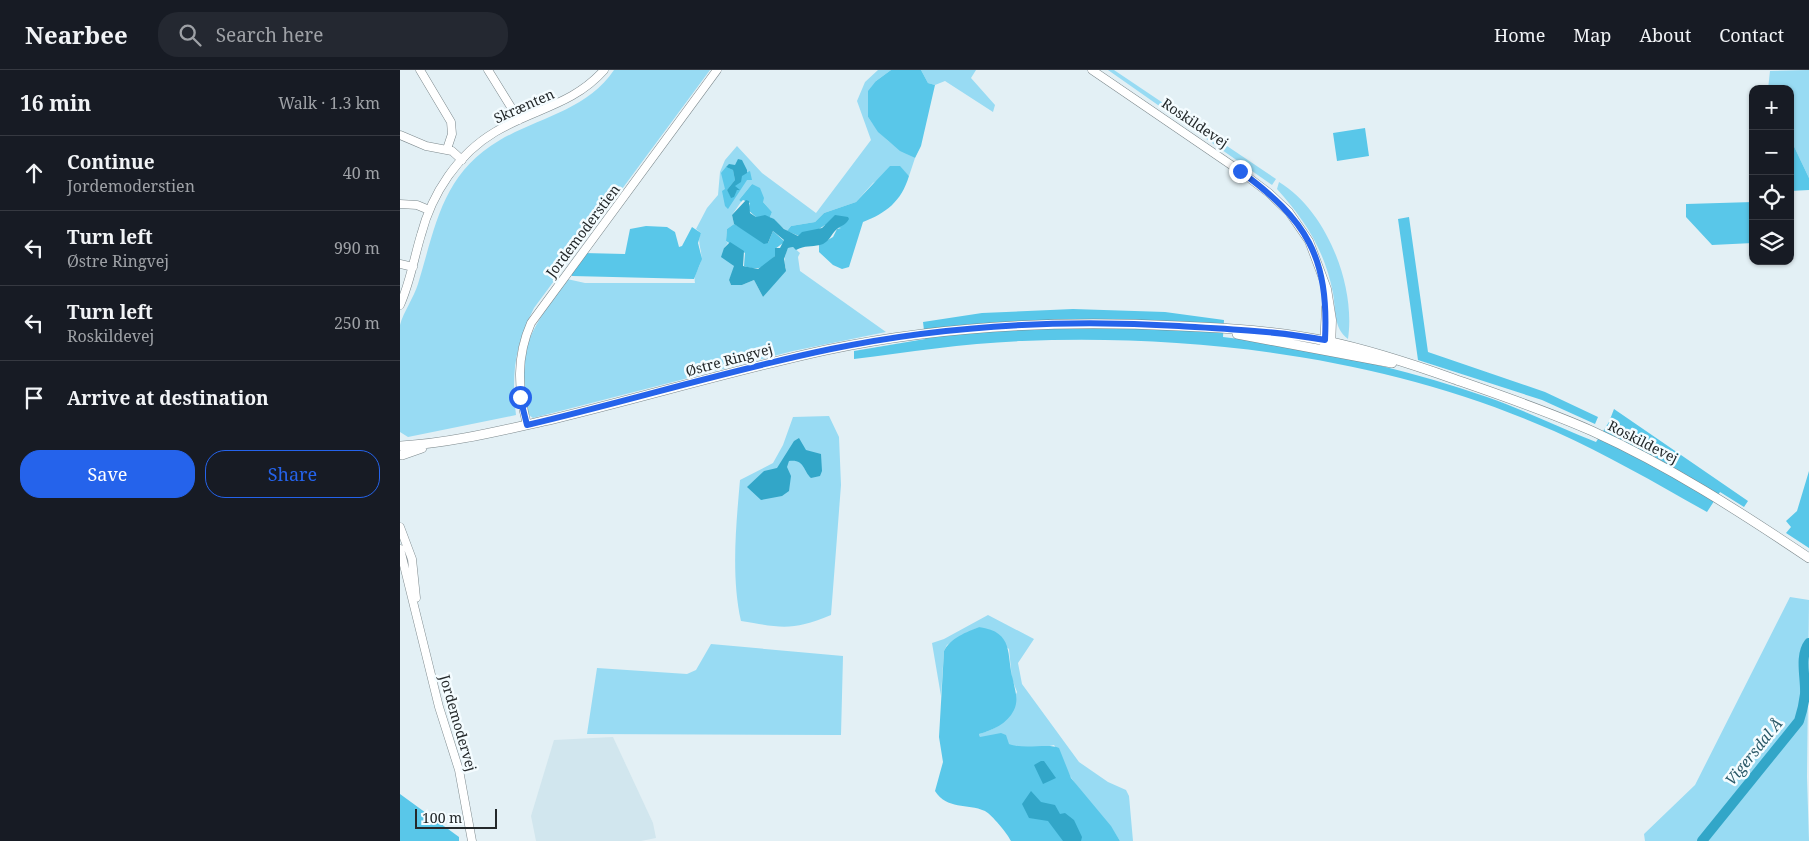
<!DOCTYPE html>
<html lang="en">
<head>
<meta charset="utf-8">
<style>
  body { margin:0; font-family:"Noto Serif",serif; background:#242831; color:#f1f3f6 }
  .controls { position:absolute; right:15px; top:15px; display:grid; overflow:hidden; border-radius:10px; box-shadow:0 1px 4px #0004 }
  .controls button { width:45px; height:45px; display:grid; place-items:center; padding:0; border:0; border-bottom:1px solid #363941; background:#171b24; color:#f1f3f6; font:25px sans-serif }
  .scale { position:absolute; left:15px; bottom:12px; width:82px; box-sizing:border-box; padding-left:5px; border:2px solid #24292b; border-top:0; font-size:14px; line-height:18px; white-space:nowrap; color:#24292b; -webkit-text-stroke:4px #f4fcff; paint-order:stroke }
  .stop { position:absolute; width:15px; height:15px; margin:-11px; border:4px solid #2563eb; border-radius:50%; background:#fff }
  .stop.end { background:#2563eb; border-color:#fff; box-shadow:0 1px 5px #0008 }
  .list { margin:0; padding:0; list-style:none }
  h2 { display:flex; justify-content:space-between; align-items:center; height:65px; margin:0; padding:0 20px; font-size:21px }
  h2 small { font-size:16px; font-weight:400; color:#9ea1a6 }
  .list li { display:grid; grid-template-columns:32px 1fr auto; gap:15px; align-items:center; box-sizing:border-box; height:75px; padding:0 20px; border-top:1px solid #363941 }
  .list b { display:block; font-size:19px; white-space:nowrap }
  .list p { margin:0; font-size:16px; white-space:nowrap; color:#9ea1a6 }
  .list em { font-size:16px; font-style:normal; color:#9ea1a6 }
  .actions { display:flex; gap:10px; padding:15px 20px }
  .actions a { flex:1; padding:11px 0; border:1px solid #2563eb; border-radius:20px; text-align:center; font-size:18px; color:#2563eb }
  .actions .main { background:#2563eb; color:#fff }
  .icon { flex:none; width:28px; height:28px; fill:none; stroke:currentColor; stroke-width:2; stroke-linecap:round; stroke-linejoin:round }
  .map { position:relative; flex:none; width:1409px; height:771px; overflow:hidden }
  header { display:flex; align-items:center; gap:30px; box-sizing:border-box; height:70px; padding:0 25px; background:#171b24; border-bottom:1px solid #363941 }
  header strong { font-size:24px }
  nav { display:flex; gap:28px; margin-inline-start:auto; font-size:18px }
  .search { width:350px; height:45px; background:#242831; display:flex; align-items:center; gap:12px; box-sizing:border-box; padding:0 18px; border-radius:20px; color:#9ea1a6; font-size:19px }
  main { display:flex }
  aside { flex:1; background:#171b24 }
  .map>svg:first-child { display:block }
  .built { fill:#d1e6ee }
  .green { fill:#98dbf3 }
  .forest { fill:#59c7e9 }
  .water { fill:#32a6c8 }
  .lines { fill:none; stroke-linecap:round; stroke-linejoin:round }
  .river { stroke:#32a6c8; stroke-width:10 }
  .minor-casing { stroke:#7d898d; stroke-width:9 }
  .major-casing { stroke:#7d898d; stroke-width:10 }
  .minor { stroke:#fff; stroke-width:8 }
  .major { stroke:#fff; stroke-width:9 }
  .route { stroke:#2563eb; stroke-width:6 }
  .labels { text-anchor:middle; stroke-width:5; stroke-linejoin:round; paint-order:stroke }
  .street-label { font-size:14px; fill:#24292b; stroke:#f4fcff }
  .water-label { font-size:15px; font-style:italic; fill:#2a5968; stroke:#f4fcff }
</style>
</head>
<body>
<header>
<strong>Nearbee</strong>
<div class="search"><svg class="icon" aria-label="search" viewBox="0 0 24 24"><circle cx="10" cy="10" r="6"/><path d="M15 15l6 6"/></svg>Search here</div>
<nav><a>Home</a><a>Map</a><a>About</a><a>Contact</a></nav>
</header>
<main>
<aside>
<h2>16 min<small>Walk · 1.3 km</small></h2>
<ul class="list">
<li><svg class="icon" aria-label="ahead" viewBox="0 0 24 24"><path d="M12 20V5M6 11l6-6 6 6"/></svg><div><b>Continue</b><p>Jordemoderstien</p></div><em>40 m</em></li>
<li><svg class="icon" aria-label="left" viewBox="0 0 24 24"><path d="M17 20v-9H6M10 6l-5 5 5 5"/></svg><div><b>Turn left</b><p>Østre Ringvej</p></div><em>990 m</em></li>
<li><svg class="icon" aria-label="left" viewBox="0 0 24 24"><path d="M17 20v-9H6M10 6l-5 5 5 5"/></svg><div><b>Turn left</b><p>Roskildevej</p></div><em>250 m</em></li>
<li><svg class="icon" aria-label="arrive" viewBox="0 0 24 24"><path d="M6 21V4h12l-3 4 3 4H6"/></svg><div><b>Arrive at destination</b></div></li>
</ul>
<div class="actions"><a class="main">Save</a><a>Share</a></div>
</aside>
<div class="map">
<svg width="1409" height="771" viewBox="0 0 1409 771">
  <rect width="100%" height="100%" fill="#e3f0f5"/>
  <path class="built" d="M213,667L253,753L256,768L241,771H136L131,746L154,670Z"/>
  <path class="green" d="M214,0H310L134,238C115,276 111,303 116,345L8,367L0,362C0,336 0,311 0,286C0,277 0,264 0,255C3,243 14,227 18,214C36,155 42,104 100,70C140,47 187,40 214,0Z
    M478,0H491L476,11L468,47C480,66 495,78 515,88L509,106L500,97L473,113L456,132L424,143L415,152L391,156L387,161L370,147L372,142L363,132L352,114L339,130L341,132L332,145L334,154L327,159L326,171L328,173L324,178L335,198L329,210L331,215H342L354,210L363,227L386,198C383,191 385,185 388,178L393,177L400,183L398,187L400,201L486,262L393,281L133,348C126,344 125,335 124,328C112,282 142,244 167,209L185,213H295C293,205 300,198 301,190C303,180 296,173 301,163L296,159L307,138L318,125L320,102L325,90L337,76L362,103L416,143L471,70L457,31L465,12Z
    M521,0H576L571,8L595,35L593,42L545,11L535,15L528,13Z
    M708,0H714L876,109L872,115Z
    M1409,0V108L1390,68V19H1368L1370,1Z
    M879,112C926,140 956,215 948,269C933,258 936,239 933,223C925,181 905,150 877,119Z
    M429,346L439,367L441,415L431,545C392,561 382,558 341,551C331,506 336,456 340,410L373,393L383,375L393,347Z
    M1390,527L1409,530L1407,707L1409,771H1245L1244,764L1295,715Z
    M588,545L634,569L618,593L622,614L679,692L708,712L726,720L729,726L733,771H720C706,747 685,729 670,706C664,696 661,685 654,675C641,678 626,679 614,676C601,673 594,666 580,667L579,664C607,656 606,646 617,622L612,609L609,579L579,557L556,569L547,575L544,581L541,626L532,573L544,569Z
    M311,574L443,586L441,665L187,664L197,598L287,604L296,600Z"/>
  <path class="forest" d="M491,0H521L528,13L535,15L521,76L515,88L500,81L478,62L468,47V21L476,11Z
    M965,58L969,86L937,91L933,63Z
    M1390,68L1409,108V120L1390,121Z
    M490,96H500L509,106C501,132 486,143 463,152L449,197L442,199L433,195L419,182V175L433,167L437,159L441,158L425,155L416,161L399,166L387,161L391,156L415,152L424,143L456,132Z
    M326,97L333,100L335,110L327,120L331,127L337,120H340L335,118V115L343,104L350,101L352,110H347L328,139L325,136L322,121L325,119L321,103Z
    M352,114L360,118L364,128L363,132L372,142L370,147H356L348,140L350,133L343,130L341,132L339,130Z
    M1353,132V173L1312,175L1286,147V134Z
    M1009,147L1028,282L1145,322L1198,347L1195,354L1142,330L1018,290L998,149Z
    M334,154L368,173L373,161L384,171L383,173L375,179V186C365,198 358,201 344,196L345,183L326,171L327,159Z
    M246,156L267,157L275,162L279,177L282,176L292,157L301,163L298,173L302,189L294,209L172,206L171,202L184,183L225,184L230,159Z
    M673,239L765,242L824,250L823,267C912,277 1002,298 1087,327C1124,340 1160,358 1196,372L1209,352L1214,339L1348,431L1344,437L1320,422L1307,442C1257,414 1206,384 1154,361C988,288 802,264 622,271C566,273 509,282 454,289V281L525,269L523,252L582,243Z
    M1409,401V478L1386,463L1391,457L1386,451L1397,441Z
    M579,557C615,562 606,585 613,610C615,621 619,629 614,640C607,654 593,660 579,664L580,667L601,663L606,665L609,674C624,680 649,673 659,678L671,708L711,756L720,771H611C607,763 592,745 585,741C567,733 547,740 535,721L543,692L539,667L544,581C550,568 567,562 579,557Z
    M0,724L59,767V771H0Z"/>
  <path class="water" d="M338,89L342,90L347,100V103L342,106L341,112L335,116L340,120H337L334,127L331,128L327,120L335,110L333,100L326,97L329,94L335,95Z
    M346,130L349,131L350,143L356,147L365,145L374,149L384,159L398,166L402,162L422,158L435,145L448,147L449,149C445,156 441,155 437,159C431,164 429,173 420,175C411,177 405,175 396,180L393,177L388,178L384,189L386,201L363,227L354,210L342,215H331L329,210L334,196L321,187L324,178L330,172L344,181L343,196L358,199L375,186V178H380L384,170L373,161L368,173L364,174L334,154L332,145Z
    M399,368L406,380L421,384L422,401L420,406L411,408C403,401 405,389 389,391L387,397L391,406L389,421L382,426L361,430L347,417L364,401L377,398L394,371Z
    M641,691H644L656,708L643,714L634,695Z
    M631,721L641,732L655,735L660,744L665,743L674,750L682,767L681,771H663L648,751L629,748L622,734Z"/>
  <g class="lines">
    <path class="river" d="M1302,771L1399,651C1402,642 1404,633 1405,624C1406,609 1399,586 1409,573"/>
    <defs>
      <path id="minor" d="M20,0L51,52L52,64L47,79
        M88,0L119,50
        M692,0L840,101L869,123L889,142L909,171L927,219L932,250L931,278
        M0,65L26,76L52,81L62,90
        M0,134L17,135L29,140
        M0,194L13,197
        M0,235C10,213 14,188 21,165C32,123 58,84 95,62C133,39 173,35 204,0
        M924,278L926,237
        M127,355C118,319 116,287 131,253L317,0
        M0,457L12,489L16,528
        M0,479L39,637L59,700L72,771"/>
      <path id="major" d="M837,264L992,293
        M1,376C52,373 103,360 153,349C244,327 334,300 426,280C543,255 660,250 779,256C829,258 877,261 926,271C970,280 1012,294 1054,309C1100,325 1147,341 1192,361C1269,396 1339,441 1409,488
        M2,385L22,378"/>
    </defs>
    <use href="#minor" class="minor-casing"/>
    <use href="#major" class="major-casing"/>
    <use href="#minor" class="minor"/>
    <use href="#major" class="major"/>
  </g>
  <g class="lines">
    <path class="route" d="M120,327L127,355C229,331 329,300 431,279C546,255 662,249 779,256C829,259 876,261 925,270C929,187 907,150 840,101"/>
  </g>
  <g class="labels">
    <g class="street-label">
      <text transform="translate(124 36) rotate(-24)" y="5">Skrænten</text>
      <text transform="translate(795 53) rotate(34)" y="5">Roskildevej</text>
      <text transform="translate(183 161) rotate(-53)" y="5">Jordemoderstien</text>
      <text transform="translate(329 290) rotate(-15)" y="5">Østre Ringvej</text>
      <text transform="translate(1243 372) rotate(27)" y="5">Roskildevej</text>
      <text transform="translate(58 653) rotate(74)" y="5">Jordemodervej</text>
    </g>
    <g class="water-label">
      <text transform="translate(1354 682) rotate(-51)" y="5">Vigersdal Å</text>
    </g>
  </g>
</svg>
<div class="controls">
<button>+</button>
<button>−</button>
<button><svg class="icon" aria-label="locate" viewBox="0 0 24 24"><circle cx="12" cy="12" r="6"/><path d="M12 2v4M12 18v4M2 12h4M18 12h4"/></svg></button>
<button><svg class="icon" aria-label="layers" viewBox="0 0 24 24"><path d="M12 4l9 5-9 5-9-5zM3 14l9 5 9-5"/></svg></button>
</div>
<div class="scale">100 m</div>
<div class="stop" style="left:120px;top:327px"></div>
<div class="stop end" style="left:840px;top:101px"></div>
</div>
</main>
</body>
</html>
